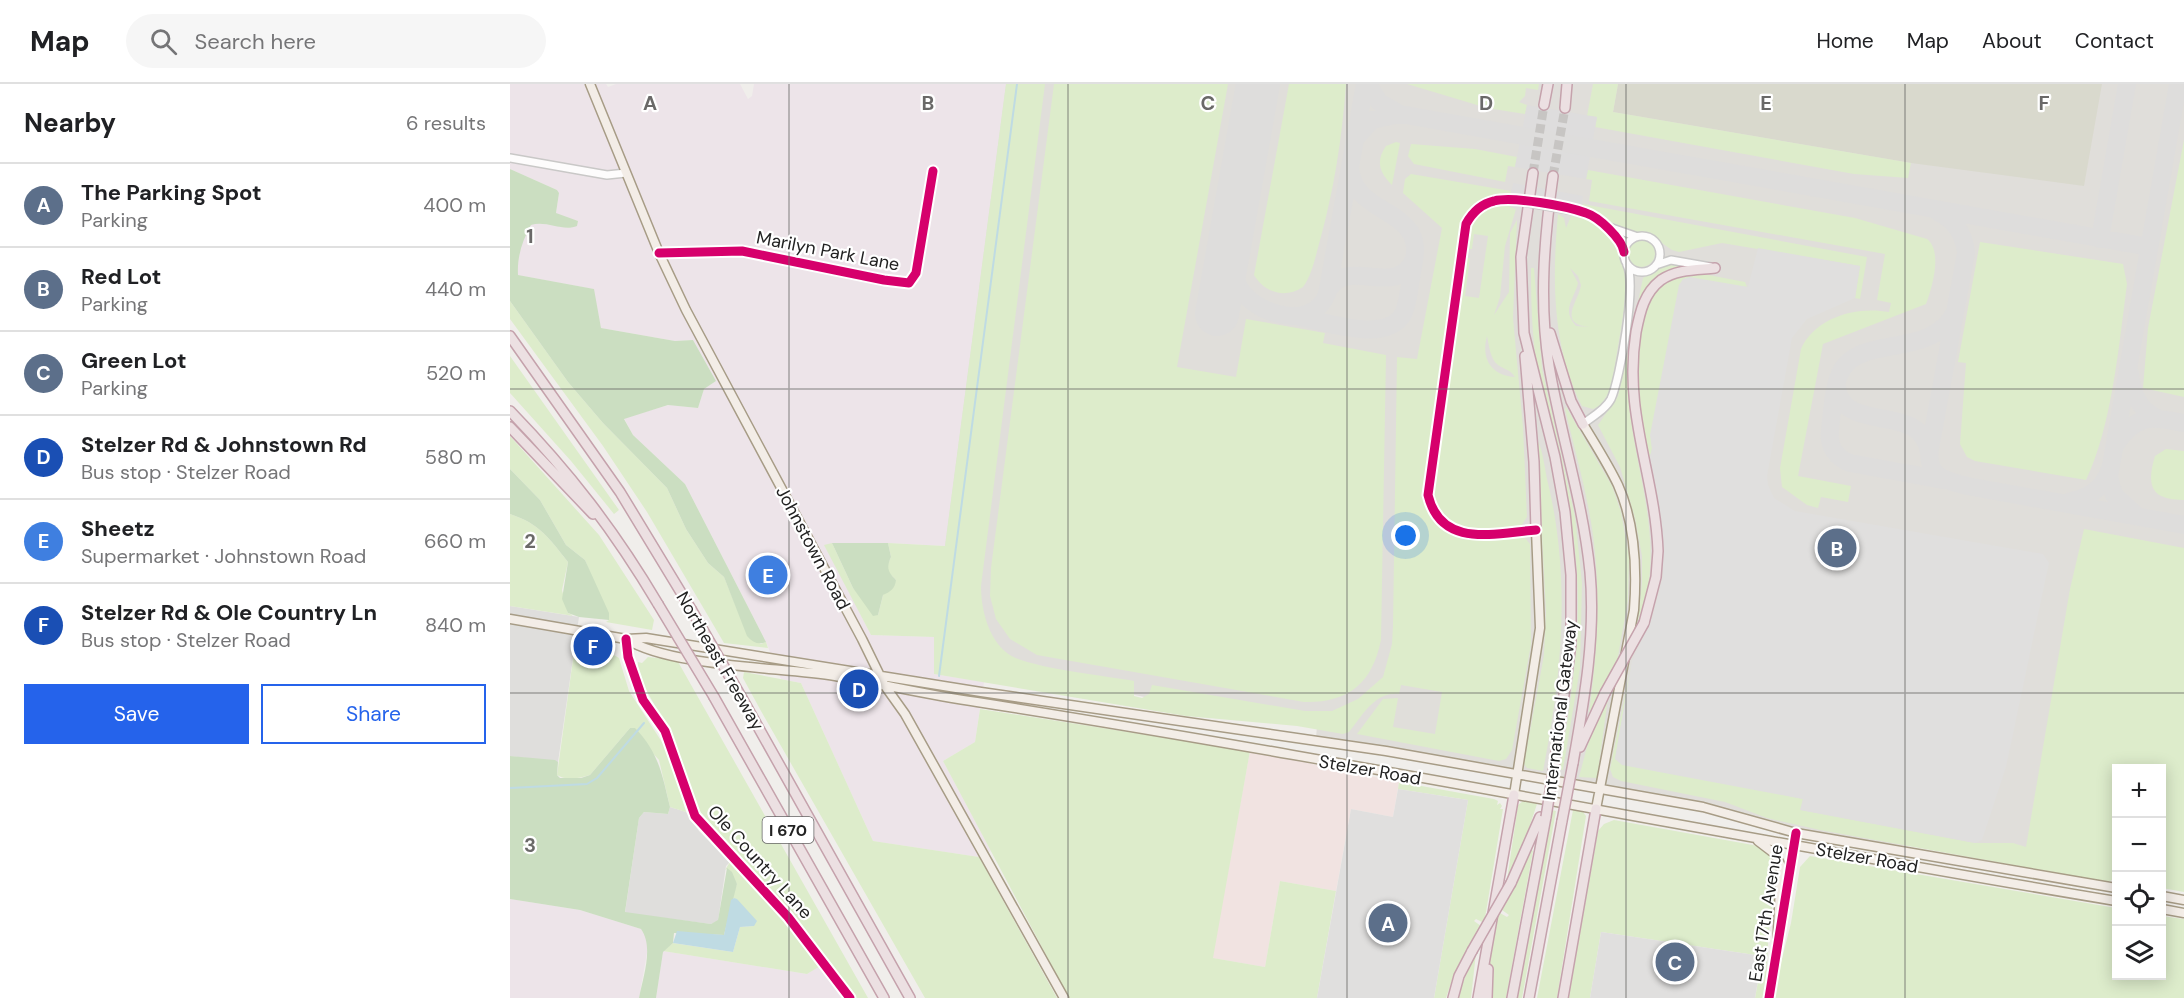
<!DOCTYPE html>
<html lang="en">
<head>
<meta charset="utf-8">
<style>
  body { margin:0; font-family:"DM Sans",sans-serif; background:#f6f6f6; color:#202124 }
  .controls { position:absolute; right:18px; bottom:18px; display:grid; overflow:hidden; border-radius:0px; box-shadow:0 3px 15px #0003 }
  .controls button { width:54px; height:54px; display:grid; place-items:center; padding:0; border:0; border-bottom:2px solid #e0e0e0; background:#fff; color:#202124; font:30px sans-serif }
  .you { position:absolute; left:896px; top:452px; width:21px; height:21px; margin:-15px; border:4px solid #fff; border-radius:50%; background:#1a73e8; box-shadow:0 0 0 9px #1a73e833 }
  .badge { display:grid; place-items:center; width:39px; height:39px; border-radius:50%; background:#2563eb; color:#fff; font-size:20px; font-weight:700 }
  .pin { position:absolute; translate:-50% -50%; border:3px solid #fff; box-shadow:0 2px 6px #0006 }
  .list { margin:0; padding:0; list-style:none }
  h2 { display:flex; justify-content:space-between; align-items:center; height:78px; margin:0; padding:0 24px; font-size:26px }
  h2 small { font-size:20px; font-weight:400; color:#757577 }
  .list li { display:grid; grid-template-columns:39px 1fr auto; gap:18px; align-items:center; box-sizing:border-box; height:84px; padding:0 24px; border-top:2px solid #e0e0e0 }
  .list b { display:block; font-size:22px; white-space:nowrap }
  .list p { margin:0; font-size:20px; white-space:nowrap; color:#757577 }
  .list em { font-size:20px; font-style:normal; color:#757577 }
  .actions { display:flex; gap:12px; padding:18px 24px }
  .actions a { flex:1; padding:14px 0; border:2px solid #2563eb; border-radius:0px; text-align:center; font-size:21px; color:#2563eb }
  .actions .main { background:#2563eb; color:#fff }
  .icon { flex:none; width:33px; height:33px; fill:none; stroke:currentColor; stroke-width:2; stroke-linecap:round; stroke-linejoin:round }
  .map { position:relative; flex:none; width:1674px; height:914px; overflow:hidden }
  header { display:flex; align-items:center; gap:36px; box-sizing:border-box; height:84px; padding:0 30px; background:#fff; border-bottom:2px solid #e0e0e0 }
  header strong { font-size:28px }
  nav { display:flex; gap:33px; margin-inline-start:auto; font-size:21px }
  .search { width:420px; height:54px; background:#f6f6f6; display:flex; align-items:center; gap:15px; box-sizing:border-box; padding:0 21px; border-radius:33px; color:#757577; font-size:22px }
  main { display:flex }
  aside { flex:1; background:#fff }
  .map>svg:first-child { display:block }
  .residential { fill:#dfdedc }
  .commercial { fill:#f1e3e1 }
  .industrial { fill:#ede4e9 }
  .airport { fill:#e0deda }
  .construction { fill:#d9d9cd }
  .grass { fill:#ddeccb; fill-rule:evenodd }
  .forest { fill:#cbdec1 }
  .parking { fill:#e0dfde }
  .water { fill:#bfdbe3 }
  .pier { fill:#dedddd }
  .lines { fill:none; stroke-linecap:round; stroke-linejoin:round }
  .stream { stroke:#bfdbe3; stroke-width:2 }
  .taxiway { stroke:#dedddc; stroke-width:18 }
  .runway { stroke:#dedddc; stroke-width:44 }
  .highway-tunnel { stroke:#c7c5c3; stroke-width:9; stroke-dasharray:9 4.5; stroke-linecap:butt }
  .minor-casing { stroke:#c9c8c7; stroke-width:10 }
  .major-casing { stroke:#a79c86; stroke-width:11 }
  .highway-casing { stroke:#c5a2ac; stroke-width:12 }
  .minor { stroke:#fdfcfc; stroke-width:7 }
  .major { stroke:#f3ede7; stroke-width:8 }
  .highway { stroke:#ece0e2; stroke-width:9 }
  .minor-bridge-casing { stroke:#c9c8c7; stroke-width:10; stroke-linecap:butt }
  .highway-bridge-casing { stroke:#c5a2ac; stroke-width:12; stroke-linecap:butt }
  .minor-bridge { stroke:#fdfcfc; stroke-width:7 }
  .highway-bridge { stroke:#ece0e2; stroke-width:9 }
  .cycleway-casing { stroke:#fff; stroke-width:13 }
  .cycleway { stroke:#d6006c; stroke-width:9 }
  .grid { fill:none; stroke:#6a6968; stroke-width:1.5; stroke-opacity:0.55 }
  .labels { text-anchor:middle; stroke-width:4.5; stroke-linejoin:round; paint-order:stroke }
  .shield { fill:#fff; stroke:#646464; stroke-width:1.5 }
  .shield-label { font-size:16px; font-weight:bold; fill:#222 }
  .street-label { font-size:18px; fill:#222; stroke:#fff }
  .grid-label { font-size:20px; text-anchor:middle; font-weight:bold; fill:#6a6968; stroke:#fff; stroke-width:4.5; stroke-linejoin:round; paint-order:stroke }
</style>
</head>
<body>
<header>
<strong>Map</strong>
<div class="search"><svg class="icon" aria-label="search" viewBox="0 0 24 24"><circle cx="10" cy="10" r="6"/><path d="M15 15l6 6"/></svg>Search here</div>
<nav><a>Home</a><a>Map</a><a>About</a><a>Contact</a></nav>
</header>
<main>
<aside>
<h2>Nearby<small>6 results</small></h2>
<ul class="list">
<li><span class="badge" style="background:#5c6f8a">A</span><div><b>The Parking Spot</b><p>Parking</p></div><em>400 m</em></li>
<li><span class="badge" style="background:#5c6f8a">B</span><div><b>Red Lot</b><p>Parking</p></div><em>440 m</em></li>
<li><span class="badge" style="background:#5c6f8a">C</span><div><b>Green Lot</b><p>Parking</p></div><em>520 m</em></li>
<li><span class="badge" style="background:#1a4fb4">D</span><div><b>Stelzer Rd &amp; Johnstown Rd</b><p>Bus stop · Stelzer Road</p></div><em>580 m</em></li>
<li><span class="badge" style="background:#3f7fe0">E</span><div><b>Sheetz</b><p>Supermarket · Johnstown Road</p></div><em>660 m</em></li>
<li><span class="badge" style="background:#1a4fb4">F</span><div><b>Stelzer Rd &amp; Ole Country Ln</b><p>Bus stop · Stelzer Road</p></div><em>840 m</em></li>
</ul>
<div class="actions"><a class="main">Save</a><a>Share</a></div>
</aside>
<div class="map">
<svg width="1674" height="914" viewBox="0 0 1674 914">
  <rect width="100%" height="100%" fill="#f0eeeb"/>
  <path class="residential" d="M0,522L69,533L48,678L0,672Z
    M160,723L176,728L189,747L220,778L216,782L208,837L201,840L115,829L129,734L134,728L158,730Z"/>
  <path class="commercial" d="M740,667L889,698L883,733L841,725L826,807L770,797L755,883L702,874Z"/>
  <path class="industrial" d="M0,0H96L98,3L106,0H230L238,15L242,12L244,0H496L435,462L378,459L315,461L361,551L425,553L424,590L474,598L465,658L433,677L481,767L469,773L363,757L291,599L271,595L256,558L175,400L123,351L114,334L159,321L188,324L194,305L206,297L183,256L165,257L91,244L83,205L7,191V177L13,155L21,141L28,139L61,144L68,137L48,132L46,129L49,109L47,106L0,85Z
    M0,815L70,826L131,845L136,852L138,863L129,914H0Z
    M153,867L297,890L318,877L343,914H146Z"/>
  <path class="airport" d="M496,0H1674V803L1652,684H1606V792L1500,773L1307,752L1193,723L806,655L807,641L662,619L593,604L498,591L426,530Z"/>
  <path class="construction" d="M1108,0H1592L1574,102L1401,79L1103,28Z"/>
  <path class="grass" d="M496,0H535L471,502C471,525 478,554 497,569C515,584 598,592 624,597V612L632,614L639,610L642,601L795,627H822L848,615L873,593L882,560L883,542L887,273L907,275L932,144L893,109L895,95L901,90L1001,107L1000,111C974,110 957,122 949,147L915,412C925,463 969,453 1009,452L1015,454L1020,460L1021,560L1002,666L996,675L989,677L847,650L873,615L888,614L883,643L925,650L932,608L891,601L889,610C865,607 853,631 839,648L833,650L787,642L676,632L424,590V553L361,551L314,461L322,459L343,504L368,531L373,511L386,496L378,488V480L381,473L378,459L435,462Z
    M544,0H718L667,283L726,293L736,235L815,249L813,259L876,271L871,556C862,600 838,619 794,618L527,571L500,555L486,535L480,512L481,484Z
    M779,0H836C832,55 824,106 809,160C805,174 802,191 793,203C775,215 755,209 744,191Z
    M897,0H1029L1028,6L1016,4L1015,12L1009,18L1017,21L1015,30L977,24Z
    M1083,0H1108L1103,28L1401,79L1398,94L1344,90L1085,43L1087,33L1077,32Z
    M1674,56V313L1633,304L1638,244Z
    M886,58L890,59L882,101C870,89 865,78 876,62Z
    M901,60L965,65L1007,73L1005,83L998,82L995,98L904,80L898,72Z
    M1078,86L1345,134L1417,155C1433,167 1422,204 1416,220L1313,260L1288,392L1341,402L1338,418L1311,413L1308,424L1297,421L1272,403L1270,384L1291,265C1305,233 1347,222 1379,228L1381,219L1367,216L1375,170L1079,117L1082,96L1076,95Z
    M993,120L1006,125L995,162L990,213L984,231L999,208L1000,149L1007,136L1003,234L1013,343L1017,433L1011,442L1005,444C969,445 921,453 923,401L956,174H960L955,212L969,214L978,152L964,150L962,165H959L956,161C958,137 970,124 993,120ZM977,252C979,261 980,275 988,281C995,286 1000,285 1005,293C980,291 971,274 977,252Z
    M1073,120L1357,173L1350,215L1345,214L1350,182L1212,159L1169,168L1162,166L1139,150L1119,148L1104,142L1072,123Z
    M1048,130L1054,134L1056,144L1061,132L1078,136L1104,156L1116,188L1117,208L1101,305L1091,321L1083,325L1072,322C1042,264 1042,194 1048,130ZM1060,184L1068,192L1071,201C1069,217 1046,240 1080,243L1066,242C1051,225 1064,216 1068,199Z
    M1117 169a14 14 0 1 1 28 0a14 14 0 1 1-28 0Z
    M1470,158L1613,180L1617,200C1609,260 1602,342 1576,396L1465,377L1457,373L1450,360L1456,279L1448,278Z
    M1163,179H1172L1177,182C1169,186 1154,189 1148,196C1143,202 1139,213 1135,220C1082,322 1172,432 1128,538L1132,499V472L1125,434L1110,383L1088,341L1108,312L1133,194L1152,182Z
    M1021,184H1024L1032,285L1065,433L1072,499L1070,584L1053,686L1049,685C1063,609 1074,535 1064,458C1057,401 1038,346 1028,289C1022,254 1021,220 1021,184Z
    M1188,189L1235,198L1237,203L1173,195L1141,351L1142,365L1139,376C1129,329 1107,218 1165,194C1171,191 1180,191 1188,189Z
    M0,217L58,298L93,339L157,404L176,445L198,479L214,493L238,552L251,560L256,558L258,564L214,559L137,428L93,362L0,235Z
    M0,272L109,426L104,430L61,377L0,309Z
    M1056,323L1102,402L1111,428L1119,473L1118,516L1107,578L1079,629C1087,570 1091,510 1083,451C1077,408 1065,367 1055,325Z
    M0,352L89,451L144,536L142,546L96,538L99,536L75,476L56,461L30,416L0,385Z
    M1027,356C1033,365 1035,387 1038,399C1061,496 1052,590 1033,687L1017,684L1014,680L1034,571L1036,528Z
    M1656,365L1674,367V416C1641,416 1636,402 1645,372Z
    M0,430C30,440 39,454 58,478L52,506L58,529L64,532L0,522Z
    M1574,445L1674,464V808L1652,804V684H1606V794L1598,798L1310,746L1257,734L1215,718L1111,697L1103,693L1100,685L1122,577L1105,675L1293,715L1291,726L1465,759H1503L1516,763L1560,505Z
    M65,561L94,565L109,574L119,607L159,669L176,728L160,723L149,676L120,644L80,691C70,694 56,697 47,691Z
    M138,573L167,576L358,914H343L283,834L187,728L177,705L160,649L128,591V578L132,579Z
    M234,588L291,599L363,757L469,773L547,914H415L251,627L233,594Z
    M1098,614L1087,694L1069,693L1081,648Z
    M470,625L740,667L703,874L755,883L770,797L826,807L807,914H559L433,677L465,658Z
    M889,698L984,715L988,717L987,721L990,719L992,722L990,725H993L975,834L972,838L966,835L964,837L971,842L944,890L936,914H924L958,716L888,705Z
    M1013,717L1027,720L1017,750L997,796L1008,721Z
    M1042,726L1046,727L1012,914H1005Z
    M1063,726L1073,728L1076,732L1047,914H1027Z
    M1104,736L1243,761C1275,771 1267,793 1265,820H1263C1256,850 1259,883 1254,914H1245L1250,886L1244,884L1245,871L1091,848L1080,914H1058L1088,747L1094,740Z
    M1021,765L1023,767L996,914H980C980,888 977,852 990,829L997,833L999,831L992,826Z
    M1300,772L1606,824V892H1652V832L1674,835V914H1262L1281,839L1290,783Z
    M220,778L254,812L312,881L297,890L153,867L163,859L223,868L230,843L244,842L224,814L221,816L227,800L217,785L215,786Z
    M966,869L961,914H946Z"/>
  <path class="forest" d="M0,85L47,106L49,109L46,129L68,137L67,142C53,148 36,136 21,141C12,157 7,173 8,191L84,205L91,244L165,257L183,256L206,297L194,305L188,324L158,321L114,335L123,351L175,400L256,558C249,561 243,559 237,552L214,493L198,479L176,445L157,404L93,339L58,298L0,217Z
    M0,385L30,416L56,461L75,476L99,529V536L69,533L58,529L52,515L58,478C39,454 30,440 0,430Z
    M322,459H378L381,473C376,484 378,488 386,496C385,505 380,508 373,511L368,531L363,532L343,504Z
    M120,644H125C149,669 152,690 160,723L158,730L134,728L129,734L115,828L201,840L208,836L217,784L222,788L227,800L214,851L164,849L163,859L153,868L146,914H129C133,893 144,863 131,845L70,826L0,815V672L45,676L48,678L47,691L50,694H71L80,691Z"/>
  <path class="parking" d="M1248,164L1350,182L1345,214L1297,235L1282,254L1257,392L1258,401L1264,414L1285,427L1533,470L1539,479L1496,683L1472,756L1465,759L1290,726L1293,715L1112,681L1105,675L1122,577L1143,532L1153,492L1152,443L1139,376L1142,365L1140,351L1169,201L1173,195L1180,193L1238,203Z
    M888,705L958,716L924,914H807L841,725L883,733Z
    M1091,848L1245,871L1244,884L1250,885L1245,914H1080Z"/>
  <path class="water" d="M224,814L227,815L247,837L244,842L230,843L223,868L163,859L167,847L214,851L221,816Z"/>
  <path class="pier" d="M1017,21L1087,33L1076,95L1005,83Z
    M1003,99L1073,112L1070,133L999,120Z"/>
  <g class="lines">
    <path class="stream" d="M429,592L507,0
      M0,704L77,700L87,694L134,639"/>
    <path class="taxiway" d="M858,0L869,18L890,30L1639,163
      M845,55L862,36L890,30
      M1428,128C1445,136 1454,150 1456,169L1420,364C1416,392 1433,396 1457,402L1674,441
      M1590,155L1617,0
      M719,165C721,181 723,196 733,209C753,233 803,245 817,210L855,0
      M817,209C835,169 886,217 904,175
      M789,233C816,238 877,260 893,230C898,220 899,206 901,194C903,180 909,163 901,149C883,122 844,123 840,84
      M1620,290C1622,310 1629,325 1647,334
      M1327,304C1335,352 1413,316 1419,370
      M1606,360C1627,329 1641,333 1674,339
      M1433,396L1340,379C1326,374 1318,362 1320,347C1322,329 1323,299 1333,284C1353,252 1423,274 1445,228
      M1558,418C1578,414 1592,406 1599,387
      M1626,431L1604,411L1599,393L1668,0"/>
    <path class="runway" d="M707,230L748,0"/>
    <path class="highway-tunnel" d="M1023,89L1034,21
      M1043,92L1055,24"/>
    <defs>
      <path id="minor" d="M0,74L97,91L116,89
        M1001,116C980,115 966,123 956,140L918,411C931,465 985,449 1026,446
        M1072,128C1087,132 1112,153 1114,168
        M1099,143L1125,152
        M1114 170a18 18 0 1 1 36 0a18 18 0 1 1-36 0Z
        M149,169L232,167L374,196L399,199L406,189L423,87
        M1146,181L1161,176L1201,183
        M1073,340C1082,333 1096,325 1101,315C1110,295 1127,199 1117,181
        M116,555L118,573L133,616L155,647L185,732L278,833L340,914
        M1271,840L1286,749
        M1259,914L1268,863"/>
      <path id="major" d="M80,0L149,169L176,226L352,555L375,602L395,630L554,914
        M1073,340C1085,360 1098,380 1108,401C1125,439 1127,486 1124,526L1086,725
        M0,535L116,555L136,554L471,608L876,667L1193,723L1286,749L1606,804
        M116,555C161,583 269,583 325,592C372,600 419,611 467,618C848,678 1226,754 1606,817
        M1004,711L1030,544L1026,446
        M1248,757L1265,770L1271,782L1267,867
        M1652,812L1674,816
        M1652,825L1674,829"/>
      <path id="highway" d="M1034,21L1038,0
        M1055,24L1057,0
        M1023,89L1011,173L1014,249L1045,373L1055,428L1061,491V560L1045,676
        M1043,92C1034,155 1029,219 1039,282C1051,352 1073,418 1080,488C1086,552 1074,617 1063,679
        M1040,249L1061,317L1073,340
        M0,252L110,408L181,525
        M1015,272L1024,378L1026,446
        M0,327C60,389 104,446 148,520
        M0,343L83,430
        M1134,539L1146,493L1148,467C1145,390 1113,330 1126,248C1130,228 1134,209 1151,196C1167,185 1187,186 1205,184
        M204,613L374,914
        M233,616L400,914
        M1070,663L1095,609
        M1001,799L1030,733
        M943,914L949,892L962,867
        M968,914L1004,711
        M977,914L978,885
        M1002,914L1036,733
        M1019,914L1052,737
        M1053,914L1086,725"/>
    </defs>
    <use href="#minor" class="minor-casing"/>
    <use href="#major" class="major-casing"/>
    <use href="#highway" class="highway-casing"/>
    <use href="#minor" class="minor"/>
    <use href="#major" class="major"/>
    <use href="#highway" class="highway"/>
    <defs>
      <path id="minor-bridge" d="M1001,116L1072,128"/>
      <path id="highway-bridge" d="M148,520L204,613
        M181,525L233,616
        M1095,609L1134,539
        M1036,733L1045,676
        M1052,737L1063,679
        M962,867L1001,799"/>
    </defs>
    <use href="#minor-bridge" class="minor-bridge-casing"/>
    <use href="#highway-bridge" class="highway-bridge-casing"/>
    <use href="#minor-bridge" class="minor-bridge"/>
    <use href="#highway-bridge" class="highway-bridge"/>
    <defs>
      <path id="cycleway" d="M149,169L232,167L374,196L399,199L406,189L423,87
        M1026,446C985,449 931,465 918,411L956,140C962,129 971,120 984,117C1003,112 1057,122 1076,129C1089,133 1112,155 1114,168
        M116,555L118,573L133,616L155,647L185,732L278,833L340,914
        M1259,914L1286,749"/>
    </defs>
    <use href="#cycleway" class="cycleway-casing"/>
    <use href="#cycleway" class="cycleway"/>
  </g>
  <path class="grid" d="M279,0V914M558,0V914M837,0V914M1116,0V914M1395,0V914M0,305H1674M0,609H1674"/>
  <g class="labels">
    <rect class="shield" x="252.5" y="733" width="51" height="26" rx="4.5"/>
    <g class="shield-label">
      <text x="278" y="752">I 670</text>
    </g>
    <g class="street-label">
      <text transform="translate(318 167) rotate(11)" y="6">Marilyn Park Lane</text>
      <text transform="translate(303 464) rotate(62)" y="6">Johnstown Road</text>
      <text transform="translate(210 577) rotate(60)" y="6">Northeast Freeway</text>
      <text transform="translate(1050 626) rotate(-83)" y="6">International Gateway</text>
      <text transform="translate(860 686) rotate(10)" y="6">Stelzer Road</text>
      <text transform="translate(1357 774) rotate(10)" y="6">Stelzer Road</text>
      <text transform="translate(250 778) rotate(48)" y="6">Ole Country Lane</text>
      <text transform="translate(1256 829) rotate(-81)" y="6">East 17th Avenue</text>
    </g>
  </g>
  <g class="grid-label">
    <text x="140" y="26">A</text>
    <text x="418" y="26">B</text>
    <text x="698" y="26">C</text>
    <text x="976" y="26">D</text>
    <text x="1256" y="26">E</text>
    <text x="1534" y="26">F</text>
    <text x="20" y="159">1</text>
    <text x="20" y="464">2</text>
    <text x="20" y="768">3</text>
  </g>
</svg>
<div class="controls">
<button>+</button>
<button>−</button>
<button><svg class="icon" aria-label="locate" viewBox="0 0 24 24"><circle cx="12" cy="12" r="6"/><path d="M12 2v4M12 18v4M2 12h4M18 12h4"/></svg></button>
<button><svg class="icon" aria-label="layers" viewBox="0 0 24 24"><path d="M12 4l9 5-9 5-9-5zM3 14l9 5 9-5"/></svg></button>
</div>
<div class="you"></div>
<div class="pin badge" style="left:878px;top:839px;background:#5c6f8a">A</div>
<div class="pin badge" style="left:1327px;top:464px;background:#5c6f8a">B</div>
<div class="pin badge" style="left:1165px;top:878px;background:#5c6f8a">C</div>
<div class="pin badge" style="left:349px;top:605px;background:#1a4fb4">D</div>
<div class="pin badge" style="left:258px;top:491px;background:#3f7fe0">E</div>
<div class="pin badge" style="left:83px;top:562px;background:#1a4fb4">F</div>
</div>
</main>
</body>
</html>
